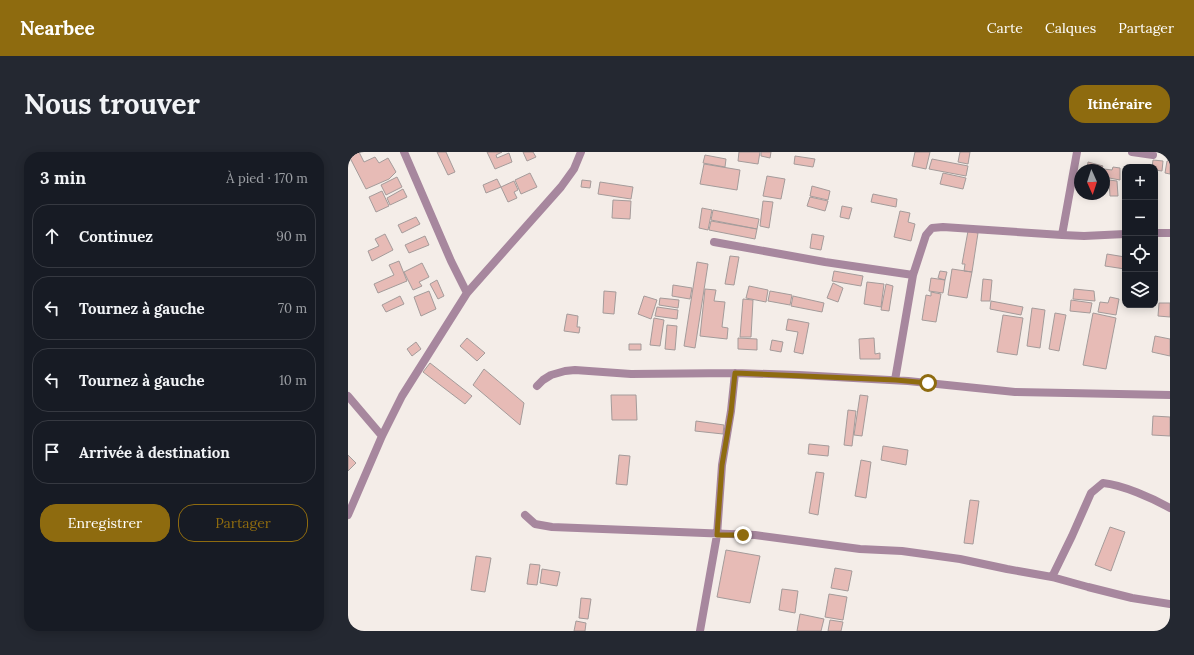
<!DOCTYPE html>
<html lang="fr">
<head>
<meta charset="utf-8">
<style>
  body { margin:0; font-family:Lora,serif; background:#242831; color:#f1f3f6 }
  .controls { position:absolute; right:12px; top:12px; display:grid; overflow:hidden; border-radius:8px; box-shadow:0 2px 10px #0003 }
  .controls button { width:36px; height:36px; display:grid; place-items:center; padding:0; border:0; border-bottom:1px solid #363941; background:#171b24; color:#f1f3f6; font:20px sans-serif }
  .compass { position:absolute; left:726px; top:12px; width:36px; height:36px; border-radius:50%; background:#171b24; box-shadow:0 2px 10px #0003; rotate:177deg }
  .stop { position:absolute; width:12px; height:12px; margin:-9px; border:3px solid #8e6b0f; border-radius:50%; background:#fff }
  .stop.end { background:#8e6b0f; border-color:#fff; box-shadow:0 1px 4px #0008 }
  .list { margin:0; padding:0; list-style:none }
  h2 { display:flex; justify-content:space-between; align-items:center; height:52px; margin:0; padding:0 16px; font-size:17px }
  h2 small { font-size:13px; font-weight:400; color:#9ea1a6 }
  .list li { display:grid; grid-template-columns:26px 1fr auto; gap:12px; align-items:center; box-sizing:border-box; height:64px; margin:0 8px 8px; padding:0 8px; border:1px solid #363941; border-radius:16px }
  .list b { display:block; font-size:15px; white-space:nowrap }
  .list em { font-size:13px; font-style:normal; color:#9ea1a6 }
  .actions { display:flex; gap:8px; padding:12px 16px }
  .actions a { flex:1; padding:9px 0; border:1px solid #8e6b0f; border-radius:16px; text-align:center; font-size:14px; color:#8e6b0f }
  .actions .main { background:#8e6b0f; color:#fff }
  .icon { flex:none; width:22px; height:22px; fill:none; stroke:currentColor; stroke-width:2; stroke-linecap:round; stroke-linejoin:round }
  .map { position:relative; flex:none; width:822px; height:479px; overflow:hidden; border-radius:16px }
  header { display:flex; align-items:center; gap:24px; box-sizing:border-box; height:56px; padding:0 20px; background:#8e6b0f; color:#fff }
  header strong { font-size:19px }
  nav { display:flex; gap:22px; margin-inline-start:auto; font-size:14px }
  .intro { display:flex; align-items:center; justify-content:space-between; box-sizing:border-box; height:96px; padding:0 24px }
  h1 { margin:0; font-size:28px }
  .button { padding:10px 18px; border-radius:16px; background:#8e6b0f; color:#fff; font-size:14px; font-weight:700 }
  main { display:flex; gap:24px; padding:0 24px }
  aside { flex:1; background:#171b24; border-radius:16px; box-shadow:0 2px 10px #0003 }
  .map>svg:first-child { display:block }
  .building { fill:#e7bbb6; stroke:#a49b9a }
  .lines { fill:none; stroke-linecap:round; stroke-linejoin:round }
  .minor { stroke:#a7879e; stroke-width:8 }
  .route { stroke:#8e6b0f; stroke-width:5 }
</style>
</head>
<body>
<header>
<strong>Nearbee</strong>
<nav><a>Carte</a><a>Calques</a><a>Partager</a></nav>
</header>
<div class="intro"><h1>Nous trouver</h1><a class="button">Itinéraire</a></div>
<main>
<aside>
<h2>3 min<small>À pied · 170 m</small></h2>
<ul class="list">
<li><svg class="icon" aria-label="ahead" viewBox="0 0 24 24"><path d="M12 20V5M6 11l6-6 6 6"/></svg><div><b>Continuez</b></div><em>90 m</em></li>
<li><svg class="icon" aria-label="left" viewBox="0 0 24 24"><path d="M17 20v-9H6M10 6l-5 5 5 5"/></svg><div><b>Tournez à gauche</b></div><em>70 m</em></li>
<li><svg class="icon" aria-label="left" viewBox="0 0 24 24"><path d="M17 20v-9H6M10 6l-5 5 5 5"/></svg><div><b>Tournez à gauche</b></div><em>10 m</em></li>
<li><svg class="icon" aria-label="arrive" viewBox="0 0 24 24"><path d="M6 21V4h12l-3 4 3 4H6"/></svg><div><b>Arrivée à destination</b></div></li>
</ul>
<div class="actions"><a class="main">Enregistrer</a><a>Partager</a></div>
</aside>
<div class="map">
<svg width="822" height="479" viewBox="0 0 822 479">
  <rect width="100%" height="100%" fill="#f4ede8"/>
  <path class="building" d="M2,0H11L16,10L27,5L31,11L40,6L48,20L41,27L18,37L0,2Z
    M89,0H98L107,20L100,23Z
    M139,0H154L148,3L149,6L161,1L164,10L147,17Z
    M175,0H185L188,5L179,9Z
    M391,0H412L410,12L390,9Z
    M413,0H423L422,6L413,4Z
    M567,0H582L578,17L564,14Z
    M612,0H622L620,12L610,10Z
    M357,3L378,7L377,15L355,11Z
    M447,4L467,7L465,15L446,12Z
    M584,7L620,14L618,24L581,17Z
    M805,8L815,9L814,19L807,18V15H804Z
    M819,9H822V22L817,21Z
    M740,10L755,14L753,18H739Z
    M356,12L392,18L389,38L352,32Z
    M765,15L772,16V28L756,25V17L764,18Z
    M182,21L189,35L173,42L167,28Z
    M595,21L618,26L615,37L592,32Z
    M419,24L437,27L433,47L415,44Z
    M49,25L54,35L38,43L33,33Z
    M149,27L153,35L138,41L135,33Z
    M234,28L243,29L242,36L233,35Z
    M761,28L769,29L770,44H762Z
    M166,29L170,38L166,40L169,46L160,50L153,35Z
    M252,30L285,35L283,47L250,42Z
    M464,34L482,39L480,48L462,44Z
    M55,37L59,45L42,53L39,46Z
    M34,39L41,54L28,60L21,45Z
    M525,42L549,47L548,55L523,50Z
    M462,45L480,49L477,59L459,54Z
    M265,48L283,49L282,67L264,66Z
    M415,49L425,50L421,76L412,74Z
    M494,54L504,56L501,67L492,65Z
    M354,56L364,58L360,78L351,76Z
    M365,58L411,67L409,77L363,68Z
    M552,59L562,61L560,70L567,72L563,89L546,85Z
    M68,65L72,72L54,81L50,73Z
    M363,69L409,77L407,87L361,78Z
    M620,79L630,81L624,120L616,119L617,112H614Z
    M37,82L45,98L24,109L20,99L31,94L27,87Z
    M464,82L476,84L473,98L462,96Z
    M77,84L81,93L61,101L57,93Z
    M759,102L777,105V117L757,114Z
    M382,104L391,105L386,133L377,132Z
    M51,109L59,129L30,141L26,132L46,123L41,113Z
    M349,110L360,112L347,196L336,194Z
    M74,111L81,125L71,130L74,134L65,138L56,120Z
    M604,117L624,120L619,146L600,143Z
    M486,119L515,124L513,134L484,129Z
    M592,119L599,120L597,128L590,126Z
    M583,126L597,128L595,141L581,139Z
    M635,127L644,128L642,149H633Z
    M89,128L96,144L90,147L82,132Z
    M519,130L536,132L533,155L516,152Z
    M485,131L495,136L490,150L479,146Z
    M538,132L545,134L541,159L533,158Z
    M325,133L344,136L342,147L324,144Z
    M401,134L420,138L418,150L398,146Z
    M357,137L368,138L366,149L377,150L374,175L380,176L379,187L352,184Z
    M726,137L746,139L747,149L725,147Z
    M81,139L88,157L73,164L66,145Z
    M256,139L268,140L266,162L255,161Z
    M422,139L444,143L442,153L420,149Z
    M583,140L593,142L588,170L574,168L578,143L583,144Z
    M52,144L56,152L38,160L34,153Z
    M296,144L309,148L303,167L290,162Z
    M445,144L476,151L474,160L443,154Z
    M762,145L771,147L768,163L750,160L752,150L760,151Z
    M312,146L331,148L330,156L311,153Z
    M395,147L405,148L403,185H392Z
    M723,148L744,151L742,161L722,159Z
    M643,149L675,155L673,163L642,157Z
    M811,151H822V165L810,164Z
    M309,155L330,158L329,167L307,164Z
    M684,156L697,158L692,196L679,194Z
    M707,161L718,163L711,199L701,197Z
    M745,161L768,166L758,217L735,213Z
    M219,162L230,164L229,175H232L231,181L216,179Z
    M655,163L675,166L669,203L649,200Z
    M306,166L316,168L312,194L302,193Z
    M440,167L461,171L455,202L446,200L450,180L438,178Z
    M319,173L329,174L327,198L317,197Z
    M807,184L822,187V204L804,200Z
    M119,186L137,201L129,209L112,194Z
    M390,186L409,187V198L390,197Z
    M526,186L527,202L532,201V207H512L511,187Z
    M424,188L435,190L433,200L422,198Z
    M68,190L73,197L64,204L59,197Z
    M281,192H293V198H281Z
    M82,211L124,244L117,252L75,220Z
    M136,217L176,251L172,273L125,233Z
    M263,243H288L289,268H264Z
    M512,243L520,244L514,284L506,283Z
    M500,258L508,259L504,294L496,293Z
    M805,264L822,265V284L804,283Z
    M348,269L376,273L375,282L347,279Z
    M461,292L481,294L480,304L460,302Z
    M535,294L560,298L558,313L533,308Z
    M0,303L8,311L0,319Z
    M271,303L282,304L279,333L268,332Z
    M513,308L523,310L518,346L507,344Z
    M468,320L476,321L470,363L461,361Z
    M622,348L631,349L625,392L616,391Z
    M762,375L777,380L763,419L747,413Z
    M378,398L412,404L402,451L369,445Z
    M128,404L143,406L137,440L123,438Z
    M182,412L192,413L189,433L179,432Z
    M487,416L504,419L500,439L483,436Z
    M194,417L212,420L209,434L192,431Z
    M434,437L450,439L447,461L431,458Z
    M481,442L499,445L495,468L477,465Z
    M233,446L243,447L240,467L231,466Z
    M452,462L476,467L473,479H449Z
    M482,468L495,470L493,479H480Z
    M228,469L238,471L237,479H226Z"/>
  <g class="lines">
    <path class="minor" d="M56,0L103,109L119,141
      M784,0L805,3
      M807,81H822
      M714,83L729,0
      M366,90L477,110L565,123
      M547,228L565,123L578,83L584,76L595,75L714,83L736,84L777,82
      M189,234L195,228L203,223L217,219L227,218L283,222L387,221L451,223L560,229L667,240L822,243
      M0,244L34,284
      M0,363L34,284L54,244L119,141L213,35L226,17L233,0
      M177,363L187,372L204,375L407,383L512,397L554,399L612,407L659,417L704,425L740,435L784,446L822,452
      M704,425L724,384L743,341L755,331C775,333 804,346 822,356
      M352,479L369,383L374,313L383,259L387,221"/>
  </g>
  <g class="lines">
    <path class="route" d="M395,383H369L374,313L383,260L387,221L548,228L580,231"/>
  </g>
</svg>
<div class="controls">
<button>+</button>
<button>−</button>
<button><svg class="icon" aria-label="locate" viewBox="0 0 24 24"><circle cx="12" cy="12" r="6"/><path d="M12 2v4M12 18v4M2 12h4M18 12h4"/></svg></button>
<button><svg class="icon" aria-label="layers" viewBox="0 0 24 24"><path d="M12 4l9 5-9 5-9-5zM3 14l9 5 9-5"/></svg></button>
</div>
<svg class="compass" viewBox="-18 -18 36 36"><path d="M0-13l5 13h-10z" fill="#e53935"/><path d="M0 13l5-13h-10z" fill="#9ea1a6"/></svg>
<div class="stop" style="left:580px;top:231px"></div>
<div class="stop end" style="left:395px;top:383px"></div>
</div>
</main>
</body>
</html>
